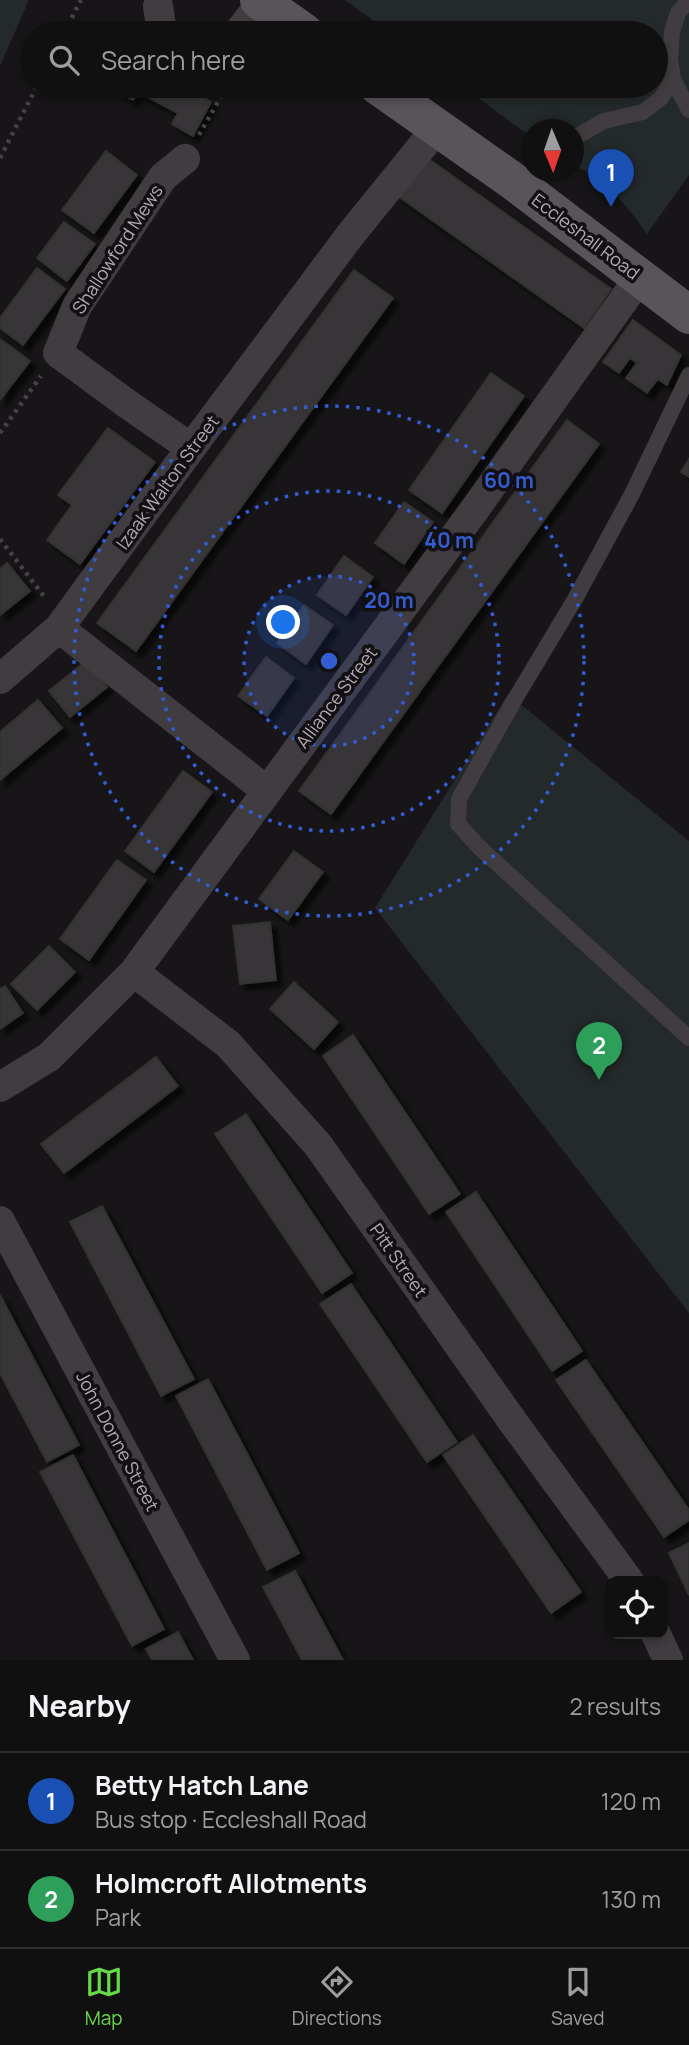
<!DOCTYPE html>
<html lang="en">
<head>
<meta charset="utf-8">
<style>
	body { margin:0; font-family:Manrope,sans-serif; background:#1e1e1f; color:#f1f3f6 }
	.controls { position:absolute; right:21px; bottom:21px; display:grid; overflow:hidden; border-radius:14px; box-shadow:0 4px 10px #0003 }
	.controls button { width:63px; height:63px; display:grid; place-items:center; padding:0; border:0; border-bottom:2px solid #303031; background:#111011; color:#f1f3f6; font:35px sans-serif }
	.compass { position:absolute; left:521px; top:119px; width:63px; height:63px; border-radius:50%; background:#111011; box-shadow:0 4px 10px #0003; rotate:178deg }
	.you { position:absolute; left:284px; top:623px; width:24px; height:24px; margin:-18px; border:5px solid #fff; border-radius:50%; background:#1a73e8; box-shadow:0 0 0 10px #1a73e833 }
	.badge { display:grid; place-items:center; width:46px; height:46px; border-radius:50%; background:#66da4a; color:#fff; font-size:23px; font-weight:700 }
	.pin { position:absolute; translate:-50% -58px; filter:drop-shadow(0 2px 4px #0008) }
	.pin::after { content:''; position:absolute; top:37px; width:24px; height:21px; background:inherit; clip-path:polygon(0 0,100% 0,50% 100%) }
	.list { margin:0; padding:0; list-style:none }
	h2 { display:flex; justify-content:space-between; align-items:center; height:91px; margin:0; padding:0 28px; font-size:30px }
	h2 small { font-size:23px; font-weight:400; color:#9c9d9f }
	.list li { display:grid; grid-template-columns:46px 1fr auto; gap:21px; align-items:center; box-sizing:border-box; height:98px; padding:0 28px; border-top:2px solid #303031 }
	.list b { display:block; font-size:26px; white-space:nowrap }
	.list p { margin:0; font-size:23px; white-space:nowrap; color:#9c9d9f }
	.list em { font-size:23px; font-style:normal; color:#9c9d9f }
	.icon { flex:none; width:38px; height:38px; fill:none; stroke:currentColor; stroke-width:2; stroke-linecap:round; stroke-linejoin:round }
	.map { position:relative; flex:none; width:689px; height:1660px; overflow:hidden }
	.search { position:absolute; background:#111011; box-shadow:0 4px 10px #0003; left:21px; right:21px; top:21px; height:77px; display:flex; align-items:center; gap:18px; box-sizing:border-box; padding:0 24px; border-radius:38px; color:#9c9d9f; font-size:26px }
	.sheet { height:287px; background:#111011 }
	nav { display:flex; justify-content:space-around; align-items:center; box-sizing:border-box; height:98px; border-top:2px solid #303031; background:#111011; font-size:19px; color:#9c9d9f }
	nav a { display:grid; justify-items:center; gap:4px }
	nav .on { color:#66da4a }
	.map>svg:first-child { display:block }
</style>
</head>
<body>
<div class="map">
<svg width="689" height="1660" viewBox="0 0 689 1660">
	<defs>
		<filter id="shadow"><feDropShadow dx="6" dy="6" stdDeviation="2" flood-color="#0009"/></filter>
	</defs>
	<rect width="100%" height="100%" fill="#171517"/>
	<path fill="#242a2b" d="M 0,0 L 29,0 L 0,66 Z
		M 345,0 L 689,0 L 689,175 L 647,234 C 624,201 609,184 574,165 L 574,130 L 532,130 L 531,137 L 462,86 L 656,86 L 656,33 L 390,33 Z
		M 508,694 L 689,841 L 689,1313 L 375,908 Z"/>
	<path fill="#393538" stroke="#333032" stroke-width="2" filter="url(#shadow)" d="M 106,86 L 189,86 L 187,89 L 211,102 L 193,136 L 172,124 L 178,113 L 138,92 L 133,100 Z
		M 106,151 L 137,175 L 94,233 L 62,210 Z
		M 426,157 L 611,289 L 584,328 L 398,196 Z
		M 64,222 L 95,244 L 67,281 L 37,258 Z
		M 37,268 L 65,289 L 23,345 L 0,328 L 0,318 Z
		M 354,270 L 393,298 L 136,651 L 97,623 Z
		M 633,320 L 681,355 L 667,385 L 658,379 L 647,393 L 626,378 L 637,363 L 630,358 L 619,373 L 603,362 Z
		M 0,339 L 30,361 L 0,400 Z
		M 491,373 L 524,396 L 442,513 L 409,490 Z
		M 567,420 L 599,444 L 331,814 L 299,791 Z
		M 108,428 L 155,462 L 80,564 L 47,540 L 72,505 L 58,495 Z
		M 689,459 L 689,477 L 681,472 Z
		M 404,502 L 433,522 L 404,564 L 375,543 Z
		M 344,556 L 373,577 L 346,615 L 317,595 Z
		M 7,563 L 30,591 L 0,615 L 0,569 Z
		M 304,605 L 333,625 L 306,664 L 277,643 Z
		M 266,657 L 294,678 L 267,716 L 238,696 Z
		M 86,661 L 107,687 L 70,717 L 49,691 Z
		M 38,700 L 62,728 L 0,780 L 0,732 Z
		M 183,771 L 212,792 L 154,872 L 125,851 Z
		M 294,851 L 323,872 L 288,920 L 259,899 Z
		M 117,860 L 146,880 L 89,960 L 60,939 Z
		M 270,922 L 276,980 L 240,984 L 233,926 Z
		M 49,946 L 75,972 L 37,1010 L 11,984 Z
		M 294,982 L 338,1022 L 314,1049 L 270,1009 Z
		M 5,986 L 23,1013 L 0,1029 L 0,989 Z
		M 353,1035 L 460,1194 L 429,1214 L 323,1056 Z
		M 156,1057 L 178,1086 L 64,1173 L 41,1144 Z
		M 246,1114 L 352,1273 L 322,1293 L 215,1134 Z
		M 476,1192 L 582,1351 L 552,1371 L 446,1212 Z
		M 102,1206 L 194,1379 L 161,1396 L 70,1222 Z
		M 351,1284 L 457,1442 L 427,1462 L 320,1304 Z
		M 0,1295 L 79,1445 L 47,1462 L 0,1373 Z
		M 586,1360 L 689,1510 L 689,1520 L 664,1537 L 556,1380 Z
		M 208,1379 L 299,1553 L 267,1570 L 176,1396 Z
		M 473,1435 L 581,1592 L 551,1613 L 443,1455 Z
		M 73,1455 L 164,1629 L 132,1646 L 40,1472 Z
		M 689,1543 L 689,1595 L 669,1553 Z
		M 295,1571 L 343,1660 L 302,1660 L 263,1587 Z
		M 178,1632 L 193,1660 L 152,1660 L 146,1649 Z"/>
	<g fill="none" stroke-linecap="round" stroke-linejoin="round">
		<path stroke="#464147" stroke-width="4.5" stroke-dasharray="3.5 5" stroke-linecap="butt" d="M 64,33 L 81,0
			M 199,135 L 223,93 L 223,86
			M 0,158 L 37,86
			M 0,433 L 41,376
			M 0,539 L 46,599"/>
		<path stroke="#403c40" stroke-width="16" d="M 673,79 L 689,110
			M 574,138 L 604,121 L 643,112 L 661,98 L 673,79 L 670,59 L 672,32 L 678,13 L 689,0
			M 689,375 L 632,494 L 575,599 L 515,699 L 459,799 L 458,824 L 480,848 L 689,1038"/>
		<path stroke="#403c40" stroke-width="30" d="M 158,6 L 162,33
			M 238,33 L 262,2
			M 185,159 L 163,177 L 77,306 L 58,353 L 126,403 L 191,448
			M 59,628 L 267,791
			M 0,679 L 59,628 L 191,448 L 351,234 L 437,128
			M 134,972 L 228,1044 L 318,1145 L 513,1422 L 629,1581
			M 0,1087 L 49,1057 L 134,972 L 475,509 L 640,277
			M 0,1221 L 235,1660
			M 656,1634 L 668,1660"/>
		<path stroke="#59535a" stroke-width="38" d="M 259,0 L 305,33
			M 378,86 L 513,181 L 689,315"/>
	</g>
	<circle cx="329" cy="661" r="85" fill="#345cd3" fill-opacity=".12"/>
	<g fill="none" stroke="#345cd3" stroke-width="3.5" stroke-dasharray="3.5 7">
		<circle cx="329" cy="661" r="85"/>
		<circle cx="329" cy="661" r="170"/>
		<circle cx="329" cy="661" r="255"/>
	</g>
	<g text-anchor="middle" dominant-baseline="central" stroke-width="7" stroke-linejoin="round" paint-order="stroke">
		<g font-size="18" fill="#b3a9b5" stroke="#121012">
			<text transform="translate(586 236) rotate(37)">Eccleshall Road</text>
			<text transform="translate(117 249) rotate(-57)">Shallowford Mews</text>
			<text transform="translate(167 482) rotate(-54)">Izaak Walton Street</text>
			<text transform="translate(336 697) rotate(-53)">Alliance Street</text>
			<text transform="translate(399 1260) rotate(55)">Pitt Street</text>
			<text transform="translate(118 1441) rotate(62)">John Donne Street</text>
		</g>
	</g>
	<circle cx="329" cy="661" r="10" fill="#345cd3" stroke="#121012" stroke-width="3.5"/>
	<g font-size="21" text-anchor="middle" font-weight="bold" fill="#345cd3" stroke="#121012" stroke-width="7" stroke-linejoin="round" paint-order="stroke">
		<text x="509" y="488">60 m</text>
		<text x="449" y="548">40 m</text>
		<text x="389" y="608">20 m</text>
	</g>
</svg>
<div class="controls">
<button><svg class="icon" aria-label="locate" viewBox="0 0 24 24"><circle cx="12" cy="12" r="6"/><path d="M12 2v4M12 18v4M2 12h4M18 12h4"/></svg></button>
</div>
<svg class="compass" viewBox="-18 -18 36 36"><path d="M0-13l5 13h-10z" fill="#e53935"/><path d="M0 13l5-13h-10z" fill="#9c9d9f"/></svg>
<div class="you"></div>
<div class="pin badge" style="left:611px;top:207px;background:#1a4fb4">1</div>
<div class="pin badge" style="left:599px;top:1080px;background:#2e9e5b">2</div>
<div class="search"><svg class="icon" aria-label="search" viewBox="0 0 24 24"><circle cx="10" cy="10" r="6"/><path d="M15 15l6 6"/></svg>Search here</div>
</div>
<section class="sheet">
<h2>Nearby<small>2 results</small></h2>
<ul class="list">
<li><span class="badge" style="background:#1a4fb4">1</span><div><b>Betty Hatch Lane</b><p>Bus stop · Eccleshall Road</p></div><em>120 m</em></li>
<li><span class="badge" style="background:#2e9e5b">2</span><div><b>Holmcroft Allotments</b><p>Park</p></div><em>130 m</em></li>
</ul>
</section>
<nav>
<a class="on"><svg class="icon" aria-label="map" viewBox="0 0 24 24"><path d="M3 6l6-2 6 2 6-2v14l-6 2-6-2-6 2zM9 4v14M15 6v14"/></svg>Map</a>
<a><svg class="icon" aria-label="directions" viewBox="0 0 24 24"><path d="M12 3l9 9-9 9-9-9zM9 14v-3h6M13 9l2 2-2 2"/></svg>Directions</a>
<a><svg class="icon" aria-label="saved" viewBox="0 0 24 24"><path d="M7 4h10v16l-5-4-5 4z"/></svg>Saved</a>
</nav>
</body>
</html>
